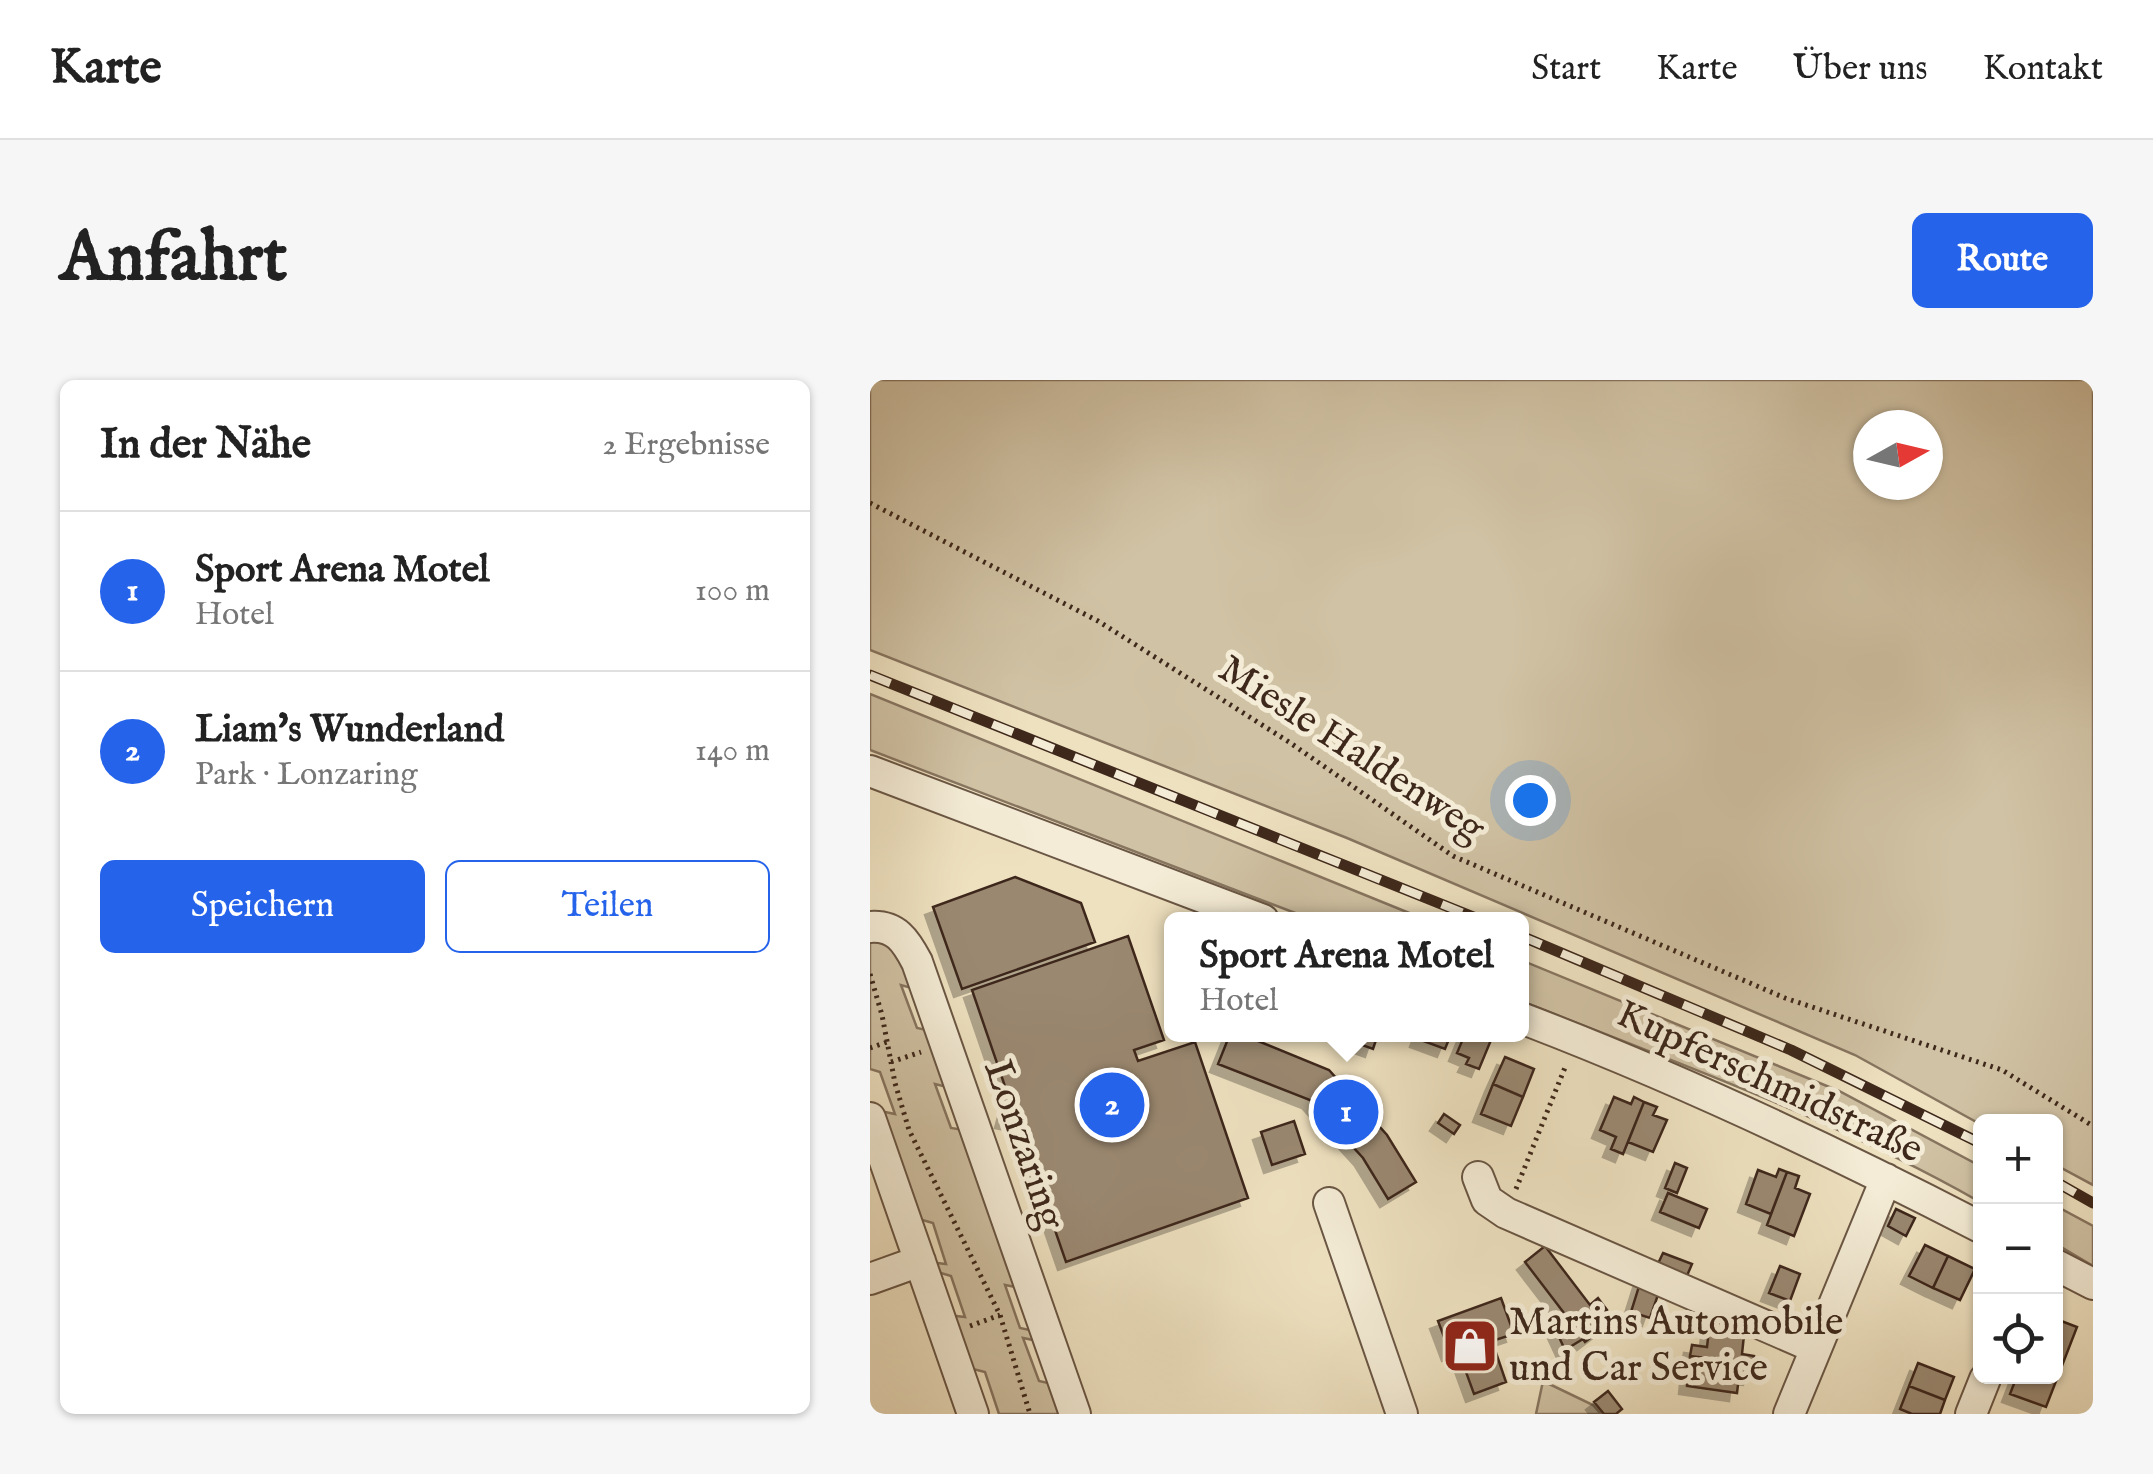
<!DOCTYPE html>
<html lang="de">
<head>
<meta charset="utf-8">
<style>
	body { margin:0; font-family:"IM FELL English",serif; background:#f6f6f6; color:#222 }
	.controls { position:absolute; right:30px; bottom:30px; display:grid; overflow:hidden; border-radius:15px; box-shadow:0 2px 8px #0004 }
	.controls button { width:90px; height:90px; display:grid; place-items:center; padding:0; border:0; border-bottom:2px solid #e0e0e0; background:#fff; color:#222; font:50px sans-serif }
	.compass { position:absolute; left:983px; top:30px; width:90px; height:90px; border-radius:50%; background:#fff; box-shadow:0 2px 8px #0004; rotate:82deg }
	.you { position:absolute; left:660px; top:420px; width:35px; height:35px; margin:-25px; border:8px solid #fff; border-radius:50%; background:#1a73e8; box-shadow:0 0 0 15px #1a73e833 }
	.badge { display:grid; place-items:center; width:65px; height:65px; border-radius:50%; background:#2563eb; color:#fff; font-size:32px; font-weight:700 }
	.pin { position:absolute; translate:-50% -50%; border:5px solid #fff; box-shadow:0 2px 10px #0006 }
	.popup { position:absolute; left:294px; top:532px; width:365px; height:130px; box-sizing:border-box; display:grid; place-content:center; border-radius:15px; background:#fff; filter:drop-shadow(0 2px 8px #0005); font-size:32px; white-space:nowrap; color:#767676 }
	.popup b { font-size:38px; color:#222 }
	.popup::after { content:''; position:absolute; left:50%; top:100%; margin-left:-20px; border:20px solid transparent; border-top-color:#fff }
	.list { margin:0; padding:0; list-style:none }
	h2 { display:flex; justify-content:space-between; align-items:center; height:130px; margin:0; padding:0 40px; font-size:42px }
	h2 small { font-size:32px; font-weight:400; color:#767676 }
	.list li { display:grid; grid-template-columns:65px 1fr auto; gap:30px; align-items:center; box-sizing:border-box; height:160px; padding:0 40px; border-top:2px solid #e0e0e0 }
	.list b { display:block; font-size:38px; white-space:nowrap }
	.list p { margin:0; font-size:32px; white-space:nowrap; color:#767676 }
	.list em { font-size:32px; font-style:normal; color:#767676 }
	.actions { display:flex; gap:20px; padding:30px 40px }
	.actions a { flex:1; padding:22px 0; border:2px solid #2563eb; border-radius:15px; text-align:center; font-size:35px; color:#2563eb }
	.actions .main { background:#2563eb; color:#fff }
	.icon { flex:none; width:55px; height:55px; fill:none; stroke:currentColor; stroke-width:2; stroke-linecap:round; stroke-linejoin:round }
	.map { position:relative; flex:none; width:1223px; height:1034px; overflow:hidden; border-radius:15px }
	header { display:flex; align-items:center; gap:60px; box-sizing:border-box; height:140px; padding:0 50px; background:#fff; border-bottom:2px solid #e0e0e0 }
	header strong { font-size:48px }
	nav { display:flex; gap:55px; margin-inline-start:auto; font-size:35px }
	.intro { display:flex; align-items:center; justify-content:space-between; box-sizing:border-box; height:240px; padding:0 60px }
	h1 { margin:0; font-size:70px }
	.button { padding:25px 45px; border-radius:15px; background:#2563eb; color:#fff; font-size:35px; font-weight:700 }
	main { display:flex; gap:60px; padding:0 60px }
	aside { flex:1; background:#fff; border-radius:15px; box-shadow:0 2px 8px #0004 }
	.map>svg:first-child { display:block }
</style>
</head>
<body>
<header>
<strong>Karte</strong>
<nav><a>Start</a><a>Karte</a><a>Über uns</a><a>Kontakt</a></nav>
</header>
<div class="intro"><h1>Anfahrt</h1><a class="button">Route</a></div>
<main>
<aside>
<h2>In der Nähe<small>2 Ergebnisse</small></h2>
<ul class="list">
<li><span class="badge">1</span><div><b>Sport Arena Motel</b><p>Hotel</p></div><em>100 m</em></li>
<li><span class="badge">2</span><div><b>Liam's Wunderland</b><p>Park · Lonzaring</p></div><em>140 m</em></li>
</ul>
<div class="actions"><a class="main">Speichern</a><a>Teilen</a></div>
</aside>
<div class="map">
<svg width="1223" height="1034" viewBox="0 0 1223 1034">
	<defs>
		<filter id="shadow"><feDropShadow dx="-8" dy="8" stdDeviation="0" flood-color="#0004"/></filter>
	</defs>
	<rect width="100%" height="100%" fill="#eee1c0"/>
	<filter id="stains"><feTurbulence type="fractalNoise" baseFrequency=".002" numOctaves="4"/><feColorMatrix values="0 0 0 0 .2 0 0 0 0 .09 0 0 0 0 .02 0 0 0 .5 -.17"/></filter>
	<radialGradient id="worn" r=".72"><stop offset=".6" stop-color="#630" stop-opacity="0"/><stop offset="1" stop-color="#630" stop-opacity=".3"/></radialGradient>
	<path fill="#d0c2a4" stroke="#877560" stroke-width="2.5" fill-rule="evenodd" d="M 0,0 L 1223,0 L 1223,805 L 1186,785 L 1186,742 L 1110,744 L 985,675 L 477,458 L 0,270 ZM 998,45 L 1058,45 L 1058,105 L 998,105 Z
		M 0,314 L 554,539 L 441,539 L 0,370 Z
		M 0,558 L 32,570 L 49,610 L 31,605 L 47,648 L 66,652 L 85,709 L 65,704 L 81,748 L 100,751 L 155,909 L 135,905 L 150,948 L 169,952 L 173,962 L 153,958 L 169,1001 L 187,1005 L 198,1034 L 129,1034 L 115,992 L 95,987 L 77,935 L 95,937 L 81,896 L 61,890 L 58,882 L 76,884 L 63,843 L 42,837 L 5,730 L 25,734 L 10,692 L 0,689 Z
		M 651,580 L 969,711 L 1110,786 L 1110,822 C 964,739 807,683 651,621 Z
		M 1186,826 L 1223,846 L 1223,886 L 1186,864 Z
		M 673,1001 L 723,1025 L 731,1034 L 666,1034 Z"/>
	<path fill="#9a8871" stroke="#3e281b" stroke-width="2.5" filter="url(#shadow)" d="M 145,497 L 211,523 L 225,562 L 92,609 L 63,527 Z
		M 258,556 L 294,660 L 264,670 L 268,681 L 325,662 L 378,818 L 196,882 L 148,743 L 133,740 L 139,718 L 102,610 Z
		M 360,654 L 371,654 L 459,690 L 517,755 L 546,802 L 518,819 L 493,778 L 440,720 L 348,684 Z
		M 484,654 L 508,654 L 503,669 L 481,661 Z
		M 550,654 L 581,654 L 575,669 L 548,659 Z
		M 595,654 L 606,654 L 621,660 L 609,689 L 596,684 L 599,678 L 587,673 Z
		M 635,677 L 664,689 L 653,717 L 623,704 Z
		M 623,704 L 653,717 L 641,746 L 611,734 Z
		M 744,717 L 761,724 L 764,717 L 774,722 L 753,774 L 741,769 L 746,757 L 730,750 Z
		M 774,722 L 787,727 L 783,735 L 797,740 L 783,772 L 758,762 Z
		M 574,734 L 590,745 L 584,754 L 568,743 Z
		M 424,741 L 435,774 L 402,785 L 391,752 Z
		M 805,783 L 817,788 L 807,813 L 795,808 Z
		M 909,789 L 917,792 L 901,834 L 876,824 L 888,790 L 906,797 Z
		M 917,792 L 929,796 L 925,808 L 940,814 L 924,856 L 897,845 Z
		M 798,813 L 837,829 L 829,848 L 790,832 Z
		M 1026,829 L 1045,838 L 1036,856 L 1018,846 Z
		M 1055,865 L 1078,876 L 1063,908 L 1039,896 Z
		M 675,866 L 720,925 L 728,918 L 737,930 L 729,936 L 736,946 L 715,962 L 713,959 L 695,970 L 682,942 L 694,933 L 655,882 Z
		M 793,873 L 822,884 L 816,898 L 786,888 Z
		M 1078,876 L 1105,889 L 1090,920 L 1063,908 Z
		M 910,886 L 930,894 L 920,921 L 899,913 Z
		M 771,900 L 791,906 L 780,938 L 761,932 Z
		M 631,918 L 644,954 L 622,961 L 636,1002 L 604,1014 L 588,970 L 580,973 L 568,941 Z
		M 1186,939 L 1207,947 L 1176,1027 L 1140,1014 L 1147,996 L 1186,996 Z
		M 839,950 L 874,955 L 872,974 L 884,976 L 883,984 L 820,976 L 822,965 L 837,967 Z
		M 820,976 L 883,984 L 881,997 L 869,996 L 867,1013 L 817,1006 Z
		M 1048,983 L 1084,997 L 1075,1020 L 1039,1006 Z
		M 1039,1006 L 1075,1020 L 1070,1034 L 1042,1034 L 1030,1029 Z
		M 738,1011 L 752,1029 L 746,1034 L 734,1034 L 724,1022 Z"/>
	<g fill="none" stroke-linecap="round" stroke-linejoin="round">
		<g stroke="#6a5644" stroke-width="34">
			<path id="minor" d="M 0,391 L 393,540
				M 0,547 C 26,545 36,561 47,582 L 205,1034
				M 651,638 C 806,697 963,771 1110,847
				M 0,738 L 103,1034
				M 608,797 L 617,820 L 636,833 L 946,968
				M 459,823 L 532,1034
				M 1186,885 L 1223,904
				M 0,899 L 50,881
				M 919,1034 L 1016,799
				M 1101,1034 L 1115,999"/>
		</g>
		<path stroke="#3e281b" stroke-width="5" stroke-dasharray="2.5 5" stroke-linecap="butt" d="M 0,123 L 228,241 L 419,362 L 583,476 L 915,618 L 1132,690 L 1223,746
			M 0,594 L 12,635 L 25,703 L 39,750 L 130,935 L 160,1034
			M 0,668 L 17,662
			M 21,682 L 51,672
			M 646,809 L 696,685
			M 100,946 L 130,935"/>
		<use href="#minor" stroke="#f4ecd6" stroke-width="30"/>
		<g stroke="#3e281b" stroke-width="11">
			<path id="rail" d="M 0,295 L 611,540
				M 651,556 L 921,670 L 1110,763
				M 1186,802 L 1223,823"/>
		</g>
		<use href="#rail" stroke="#f4ecd6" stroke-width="8" stroke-dasharray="22" stroke-linecap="butt"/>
	</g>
	<defs>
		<g id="shop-square" transform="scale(2.875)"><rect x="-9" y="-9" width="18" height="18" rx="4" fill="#8f2418" stroke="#f4ecd6"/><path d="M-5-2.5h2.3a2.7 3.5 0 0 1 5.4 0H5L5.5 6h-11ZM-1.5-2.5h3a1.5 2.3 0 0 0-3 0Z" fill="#fff"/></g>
	</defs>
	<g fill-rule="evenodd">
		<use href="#shop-square" x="600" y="966"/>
	</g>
	<g text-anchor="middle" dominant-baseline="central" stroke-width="10" stroke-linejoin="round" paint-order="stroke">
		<g font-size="40" fill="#3e281b" stroke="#f4ecd6">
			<text transform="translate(481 370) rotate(33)">Miesle Haldenweg</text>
			<text transform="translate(899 703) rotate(25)">Kupferschmidstraße</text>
			<text transform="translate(153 765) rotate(71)">Lonzaring</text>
		</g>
		<g font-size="40" fill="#3e281b" stroke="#f4ecd6" text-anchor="start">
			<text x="639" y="943">Martins Automobile<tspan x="639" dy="46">und Car Service</tspan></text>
		</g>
	</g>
	<rect width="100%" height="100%" filter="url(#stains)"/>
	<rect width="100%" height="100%" fill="url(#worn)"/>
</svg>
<div class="controls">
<button>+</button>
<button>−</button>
<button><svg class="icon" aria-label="locate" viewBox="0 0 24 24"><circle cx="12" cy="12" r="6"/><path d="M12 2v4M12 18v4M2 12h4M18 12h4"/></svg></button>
</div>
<svg class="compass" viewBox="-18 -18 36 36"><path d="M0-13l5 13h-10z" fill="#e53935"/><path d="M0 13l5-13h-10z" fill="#767676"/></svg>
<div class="you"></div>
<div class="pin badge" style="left:476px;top:732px">1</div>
<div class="popup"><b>Sport Arena Motel</b>Hotel</div>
<div class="pin badge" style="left:242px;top:725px">2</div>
</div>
</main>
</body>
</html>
